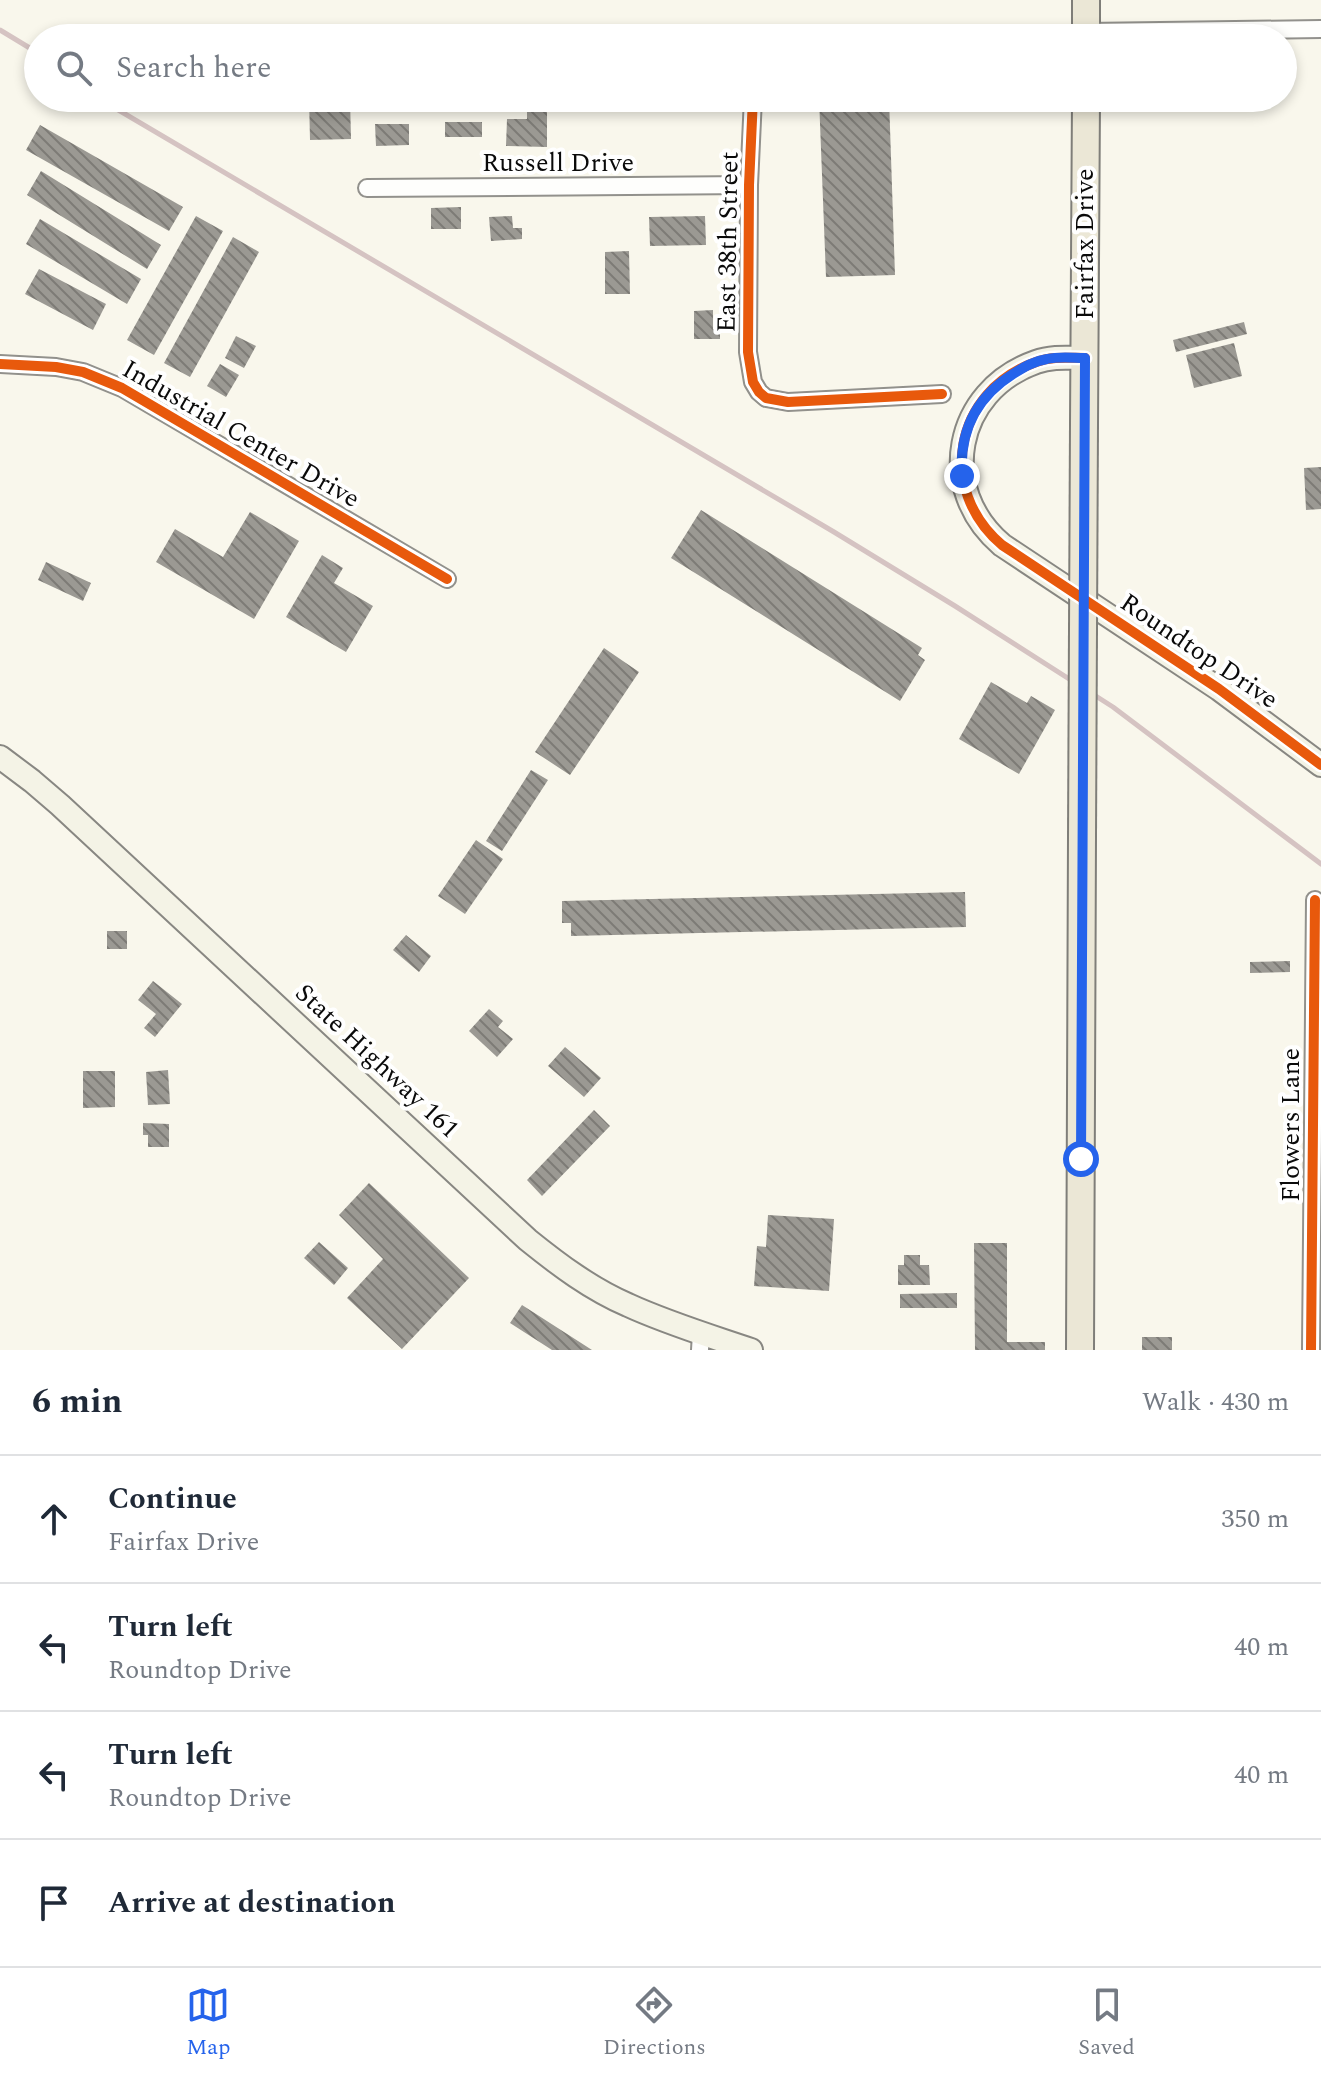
<!DOCTYPE html>
<html lang="en">
<head>
<meta charset="utf-8">
<style>
	body { margin:0; font-family:Spectral,serif; background:#f2f2f3; color:#1f2937 }
	.stop { position:absolute; width:24px; height:24px; margin:-18px; border:6px solid #2563eb; border-radius:50%; background:#fff }
	.stop.end { background:#2563eb; border-color:#fff; box-shadow:0 2px 8px #0008 }
	.list { margin:0; padding:0; list-style:none }
	h2 { display:flex; justify-content:space-between; align-items:center; height:104px; margin:0; padding:0 32px; font-size:34px }
	h2 small { font-size:26px; font-weight:400; color:#747a83 }
	.list li { display:grid; grid-template-columns:52px 1fr auto; gap:24px; align-items:center; box-sizing:border-box; height:128px; padding:0 32px; border-top:2px solid #e0e1e3 }
	.list b { display:block; font-size:30px; white-space:nowrap }
	.list p { margin:0; font-size:26px; white-space:nowrap; color:#747a83 }
	.list em { font-size:26px; font-style:normal; color:#747a83 }
	.icon { flex:none; width:44px; height:44px; fill:none; stroke:currentColor; stroke-width:2; stroke-linecap:round; stroke-linejoin:round }
	.map { position:relative; flex:none; width:1321px; height:1350px; overflow:hidden }
	.search { position:absolute; background:#fff; box-shadow:0 4px 12px #0003; left:24px; right:24px; top:24px; height:88px; display:flex; align-items:center; gap:20px; box-sizing:border-box; padding:0 28px; border-radius:44px; color:#747a83; font-size:30px }
	.sheet { height:616px; background:#fff }
	nav { display:flex; justify-content:space-around; align-items:center; box-sizing:border-box; height:112px; border-top:2px solid #e0e1e3; background:#fff; font-size:22px; color:#747a83 }
	nav a { display:grid; justify-items:center; gap:4px }
	nav .on { color:#2563eb }
	.map>svg:first-child { display:block }
</style>
</head>
<body>
<div class="map">
<svg width="1321" height="1350" viewBox="0 0 1321 1350">
	<defs>
		<pattern id="building-back-hatch" width="6" height="6" patternUnits="userSpaceOnUse" patternTransform="scale(2)"><rect width="6" height="6" fill="#9b9993"/><path d="M-1 5l2 2M0 0l6 6M5-1l2 2" fill="none" stroke="#7d7b76"/></pattern>
	</defs>
	<rect width="100%" height="100%" fill="#f9f7ec"/>
	<path fill="url(#building-back-hatch)" d="M 309,98 L 350,98 L 351,139 L 310,140 Z
		M 819,98 L 889,98 L 895,275 L 826,277 Z
		M 527,110 L 547,110 L 547,147 L 506,146 L 507,119 L 527,119 Z
		M 445,122 L 482,122 L 482,137 L 445,137 Z
		M 375,124 L 409,124 L 409,145 L 376,146 Z
		M 40,125 L 183,207 L 169,231 L 26,150 Z
		M 41,171 L 161,245 L 147,269 L 27,195 Z
		M 461,207 L 461,229 L 431,229 L 431,208 Z
		M 196,216 L 223,231 L 154,355 L 127,340 Z
		M 512,216 L 513,228 L 522,228 L 522,239 L 491,241 L 489,217 Z
		M 705,216 L 706,245 L 650,246 L 649,217 Z
		M 40,219 L 141,279 L 127,304 L 26,244 Z
		M 233,237 L 259,252 L 190,377 L 164,363 Z
		M 629,251 L 630,294 L 605,294 L 605,252 Z
		M 39,269 L 106,304 L 93,330 L 25,294 Z
		M 713,310 L 713,329 L 720,329 L 720,339 L 694,339 L 694,311 Z
		M 1244,322 L 1247,334 L 1176,352 L 1173,340 Z
		M 236,336 L 256,346 L 244,368 L 225,358 Z
		M 1234,343 L 1242,376 L 1194,388 L 1186,355 Z
		M 220,364 L 239,375 L 226,397 L 207,386 Z
		M 1321,467 L 1321,509 L 1306,510 L 1304,468 Z
		M 701,510 L 922,648 L 918,655 L 925,660 L 900,701 L 671,558 Z
		M 250,512 L 299,541 L 254,619 L 156,562 L 175,529 L 223,557 Z
		M 322,555 L 343,568 L 334,583 L 373,606 L 346,652 L 286,617 Z
		M 46,562 L 91,583 L 83,601 L 38,580 Z
		M 604,648 L 639,672 L 570,775 L 535,752 Z
		M 991,682 L 1027,703 L 1031,696 L 1055,710 L 1019,774 L 959,739 Z
		M 531,770 L 548,780 L 502,851 L 486,841 Z
		M 476,840 L 503,859 L 465,914 L 438,896 Z
		M 965,892 L 966,927 L 571,936 L 571,923 L 562,923 L 562,901 Z
		M 107,931 L 127,931 L 127,949 L 107,949 Z
		M 406,935 L 431,956 L 419,972 L 393,950 Z
		M 1290,961 L 1290,972 L 1250,973 L 1250,962 Z
		M 153,981 L 182,1004 L 155,1037 L 144,1028 L 156,1014 L 138,1000 Z
		M 489,1009 L 503,1021 L 498,1027 L 513,1039 L 497,1057 L 469,1031 Z
		M 565,1047 L 601,1078 L 584,1097 L 548,1066 Z
		M 168,1070 L 170,1104 L 148,1105 L 146,1072 Z
		M 83,1071 L 115,1071 L 115,1107 L 83,1108 Z
		M 594,1110 L 610,1126 L 542,1196 L 527,1180 Z
		M 143,1123 L 169,1124 L 169,1147 L 148,1147 L 148,1135 L 143,1135 Z
		M 369,1183 L 469,1278 L 402,1349 L 347,1298 L 383,1259 L 339,1215 Z
		M 768,1215 L 834,1219 L 829,1291 L 754,1286 L 757,1246 L 766,1247 Z
		M 319,1242 L 348,1268 L 334,1285 L 304,1258 Z
		M 974,1243 L 1007,1243 L 1007,1342 L 1045,1342 L 1045,1350 L 975,1350 Z
		M 904,1255 L 920,1255 L 920,1265 L 929,1265 L 930,1285 L 898,1285 L 898,1265 L 904,1265 Z
		M 957,1293 L 957,1308 L 900,1308 L 900,1294 Z
		M 522,1305 L 592,1350 L 552,1350 L 510,1323 Z
		M 1142,1337 L 1172,1337 L 1172,1350 L 1142,1350 Z"/>
	<g fill="none" stroke-linecap="round" stroke-linejoin="round">
		<g stroke="#92918c" stroke-width="20">
			<path id="street" d="M 1086,32 L 1321,29
				M 753,98 L 749,185 L 748,352 L 753,382 L 759,392 L 766,398 L 788,402 L 942,394
				M 367,188 L 749,185
				M 0,364 L 56,367 L 83,372 L 122,388 L 447,579
				M 700,1350 L 701,1333
				M 1311,1350 L 1315,900"/>
		</g>
		<g stroke="#888782" stroke-width="26">
			<path id="secondary" d="M 1085,358 C 1069,358 1052,356 1036,362 C 954,391 936,489 1002,545 L 1219,689 L 1321,765
				M 0,757 L 32,781 L 60,805 L 528,1240 C 559,1265 591,1289 628,1305 C 667,1323 710,1336 751,1350"/>
		</g>
		<g stroke="#7f7e79" stroke-width="30">
			<path id="primary" d="M 1086,38 L 1086,0
				M 1084,424 L 1086,98
				M 1080,1350 L 1082,837"/>
		</g>
		<use href="#street" stroke="#fefefc" stroke-width="16"/>
		<use href="#secondary" stroke="#f4f3e6" stroke-width="22"/>
		<use href="#primary" stroke="#ebe7d6" stroke-width="26"/>
		<path stroke="#d5c3c2" stroke-width="5" d="M 0,30 L 38,53
			M 98,98 L 834,532 L 955,606 L 1113,707 L 1321,864"/>
		<g stroke="#7f7e79" stroke-width="30" stroke-linecap="butt">
			<path id="primary-bridge" d="M 1082,837 L 1084,424"/>
		</g>
		<use href="#primary-bridge" stroke="#ebe7d6" stroke-width="26"/>
		<g stroke="#fff" stroke-width="15">
			<path id="cycleway" d="M 753,98 L 749,185 L 748,352 L 753,382 L 759,392 L 766,398 L 788,402 L 942,394
				M 1085,358 C 1069,358 1052,356 1036,362 C 954,391 936,489 1002,545 L 1219,689 L 1321,765
				M 0,364 L 56,367 L 83,372 L 122,388 L 447,579
				M 1311,1350 L 1315,900"/>
		</g>
		<use href="#cycleway" stroke="#e8590c" stroke-width="10"/>
	</g>
	<g fill="none" stroke-linecap="round" stroke-linejoin="round">
		<path stroke="#2563eb" stroke-width="10" d="M 962,476 C 959,432 975,398 1013,374 C 1024,367 1034,361 1047,359 C 1060,356 1073,358 1085,358 L 1081,1159"/>
	</g>
	<g text-anchor="middle" dominant-baseline="central" stroke-width="8" stroke-linejoin="round" paint-order="stroke">
		<g font-size="26" fill="#0a0a0a" stroke="#fff">
			<text x="558" y="163">Russell Drive</text>
			<text transform="translate(728 242) rotate(-89)">East 38th Street</text>
			<text transform="translate(1085 244) rotate(-90)">Fairfax Drive</text>
			<text transform="translate(241 434) rotate(30)">Industrial Center Drive</text>
			<text transform="translate(1199 651) rotate(34)">Roundtop Drive</text>
			<text transform="translate(377 1061) rotate(43)">State Highway 161</text>
			<text transform="translate(1291 1125) rotate(-90)">Flowers Lane</text>
		</g>
	</g>
</svg>
<div class="stop" style="left:1081px;top:1159px"></div>
<div class="stop end" style="left:962px;top:476px"></div>
<div class="search"><svg class="icon" aria-label="search" viewBox="0 0 24 24"><circle cx="10" cy="10" r="6"/><path d="M15 15l6 6"/></svg>Search here</div>
</div>
<section class="sheet">
<h2>6 min<small>Walk · 430 m</small></h2>
<ul class="list">
<li><svg class="icon" aria-label="ahead" viewBox="0 0 24 24"><path d="M12 20V5M6 11l6-6 6 6"/></svg><div><b>Continue</b><p>Fairfax Drive</p></div><em>350 m</em></li>
<li><svg class="icon" aria-label="left" viewBox="0 0 24 24"><path d="M17 20v-9H6M10 6l-5 5 5 5"/></svg><div><b>Turn left</b><p>Roundtop Drive</p></div><em>40 m</em></li>
<li><svg class="icon" aria-label="left" viewBox="0 0 24 24"><path d="M17 20v-9H6M10 6l-5 5 5 5"/></svg><div><b>Turn left</b><p>Roundtop Drive</p></div><em>40 m</em></li>
<li><svg class="icon" aria-label="arrive" viewBox="0 0 24 24"><path d="M6 21V4h12l-3 4 3 4H6"/></svg><div><b>Arrive at destination</b></div></li>
</ul>
</section>
<nav>
<a class="on"><svg class="icon" aria-label="map" viewBox="0 0 24 24"><path d="M3 6l6-2 6 2 6-2v14l-6 2-6-2-6 2zM9 4v14M15 6v14"/></svg>Map</a>
<a><svg class="icon" aria-label="directions" viewBox="0 0 24 24"><path d="M12 3l9 9-9 9-9-9zM9 14v-3h6M13 9l2 2-2 2"/></svg>Directions</a>
<a><svg class="icon" aria-label="saved" viewBox="0 0 24 24"><path d="M7 4h10v16l-5-4-5 4z"/></svg>Saved</a>
</nav>
</body>
</html>
